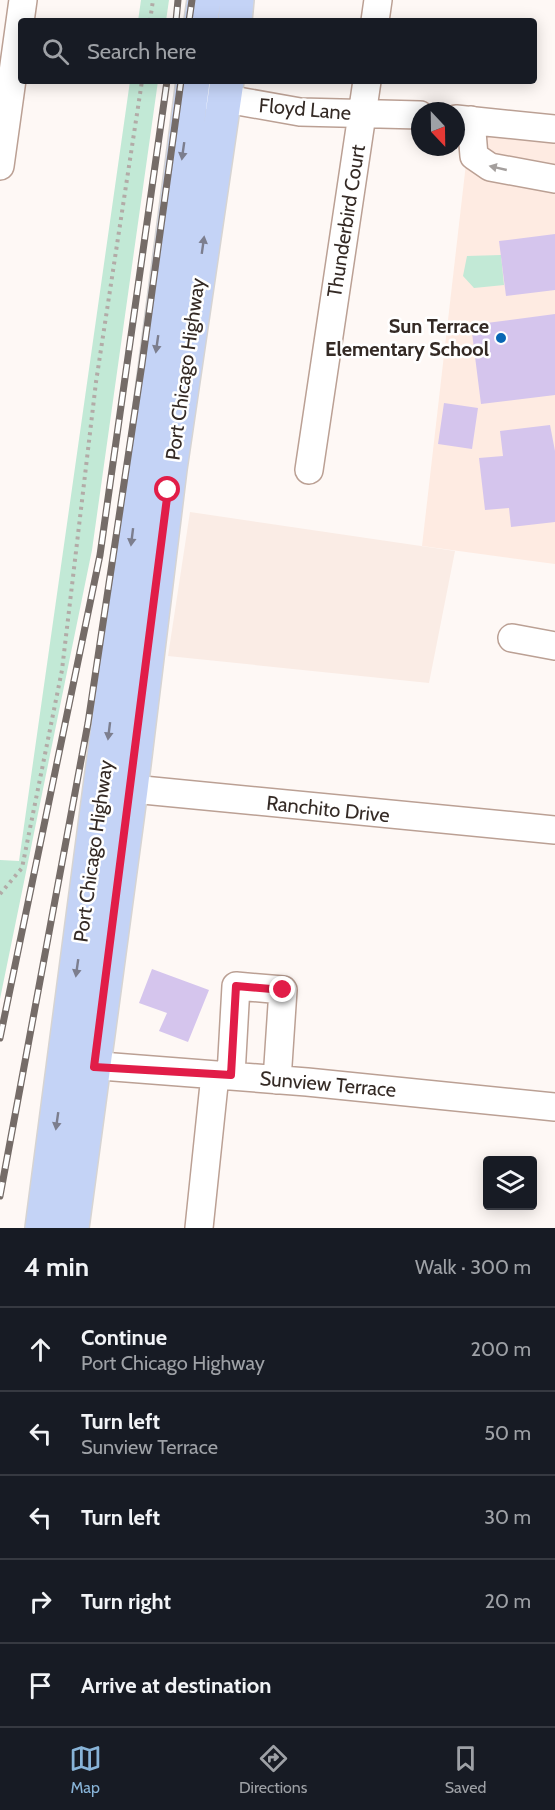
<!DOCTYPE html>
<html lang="en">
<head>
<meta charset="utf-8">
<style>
	body { margin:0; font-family:Cabin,sans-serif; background:#242831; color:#f1f3f6 }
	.controls { position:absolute; right:18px; bottom:18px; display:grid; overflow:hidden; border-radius:6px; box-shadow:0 3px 15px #0003 }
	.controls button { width:54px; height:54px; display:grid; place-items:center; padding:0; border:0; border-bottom:2px solid #363941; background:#171b24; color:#f1f3f6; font:30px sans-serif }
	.compass { position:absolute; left:411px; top:102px; width:54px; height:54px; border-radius:50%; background:#171b24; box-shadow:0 3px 15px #0003; rotate:158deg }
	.stop { position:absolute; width:18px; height:18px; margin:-14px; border:4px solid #e11d48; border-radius:50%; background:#fff }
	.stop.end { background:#e11d48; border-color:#fff; box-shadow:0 2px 6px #0008 }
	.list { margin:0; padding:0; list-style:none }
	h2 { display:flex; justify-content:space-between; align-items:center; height:78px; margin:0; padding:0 24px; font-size:26px }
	h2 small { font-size:20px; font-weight:400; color:#9ea1a6 }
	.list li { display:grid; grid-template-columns:39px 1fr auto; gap:18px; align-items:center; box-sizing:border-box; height:84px; padding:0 24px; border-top:2px solid #363941 }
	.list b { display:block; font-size:22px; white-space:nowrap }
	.list p { margin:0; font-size:20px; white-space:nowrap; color:#9ea1a6 }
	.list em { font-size:20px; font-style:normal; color:#9ea1a6 }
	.icon { flex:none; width:33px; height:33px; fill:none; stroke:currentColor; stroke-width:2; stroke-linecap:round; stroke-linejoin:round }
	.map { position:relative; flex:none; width:555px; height:1228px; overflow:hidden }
	.search { position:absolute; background:#171b24; box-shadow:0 3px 15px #0003; left:18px; right:18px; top:18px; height:66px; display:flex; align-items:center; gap:15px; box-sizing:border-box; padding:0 21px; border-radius:6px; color:#9ea1a6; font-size:22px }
	.sheet { height:498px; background:#171b24 }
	nav { display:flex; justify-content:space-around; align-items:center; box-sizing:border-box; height:84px; border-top:2px solid #363941; background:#171b24; font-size:16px; color:#9ea1a6 }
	nav a { display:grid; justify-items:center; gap:3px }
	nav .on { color:#88b4d8 }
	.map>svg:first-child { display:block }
</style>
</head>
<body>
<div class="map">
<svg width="555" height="1228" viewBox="0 0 555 1228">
	<rect width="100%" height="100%" fill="#fef8f5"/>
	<path fill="#faece5" d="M 190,512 L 455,551 L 429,683 L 168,656 Z"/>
	<path fill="#feebe2" d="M 471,120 L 555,129 L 555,564 L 422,546 Z"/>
	<path fill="#c2e9d6" d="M 141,0 L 169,0 L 166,21 L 138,21 Z
		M 130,81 L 158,81 L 92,550 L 0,999 L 0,860 L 19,861 Z
		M 501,255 L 504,285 L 474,288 L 463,276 L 467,256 Z"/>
	<path fill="#d5c5ed" d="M 555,234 L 555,290 L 506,296 L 499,241 Z
		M 555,314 L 555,395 L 481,404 L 471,325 Z
		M 444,403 L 478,408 L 472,449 L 438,444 Z
		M 550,425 L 555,451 L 555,522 L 511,527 L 509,508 L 485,510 L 479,458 L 503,456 L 500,431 Z
		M 152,969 L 209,990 L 188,1042 L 159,1031 L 167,1013 L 139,1003 Z"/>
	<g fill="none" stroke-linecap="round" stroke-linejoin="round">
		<g stroke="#bba094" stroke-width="30">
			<path id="minor" d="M 375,21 L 378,0
				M 204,95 L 300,112 L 420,115
				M 456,119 L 555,129
				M 471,120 L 474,156 L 490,167 L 555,179
				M 0,166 L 23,0
				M 309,470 L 367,81
				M 512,638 L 555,646
				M 112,787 L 555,830
				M 75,1064 L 307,1082 L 555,1107
				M 231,1075 L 236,986 L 283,990 L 277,1080
				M 199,1228 L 215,1075"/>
		</g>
		<g stroke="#d6d4d3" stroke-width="36">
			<path id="major" d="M 201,21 L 204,0
				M 235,21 L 237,0
				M 42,1228 L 193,81
				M 72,1228 L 131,789 L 170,469 L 227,81"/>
		</g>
		<path stroke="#b2aba7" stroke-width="4" stroke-dasharray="3 4.5" stroke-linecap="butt" d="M 150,21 L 153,0
			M 0,894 L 22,868 L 62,670 L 96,382 L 142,81"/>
		<use href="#minor" stroke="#fff" stroke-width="27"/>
		<use href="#major" stroke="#c4d3f6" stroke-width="33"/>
		<g stroke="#756c68" stroke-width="7">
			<path id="rail" d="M 176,21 L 178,0
				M 189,21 L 192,0
				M 0,1038 L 100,555 L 167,81
				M 0,1196 L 88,723 L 142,364 L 181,81"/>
		</g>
		<use href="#rail" stroke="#fff" stroke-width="4.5" stroke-dasharray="14" stroke-linecap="butt"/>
	</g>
	<defs><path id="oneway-solid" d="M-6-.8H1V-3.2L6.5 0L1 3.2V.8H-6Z" transform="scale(1.5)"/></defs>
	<g fill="#7c7e8e">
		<use href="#oneway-solid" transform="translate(183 151) rotate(98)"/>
		<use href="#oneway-solid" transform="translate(203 245) rotate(-82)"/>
		<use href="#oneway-solid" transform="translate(157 344) rotate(98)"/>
		<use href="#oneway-solid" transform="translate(132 537) rotate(97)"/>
		<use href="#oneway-solid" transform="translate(109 731) rotate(97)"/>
		<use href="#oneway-solid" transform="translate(77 968) rotate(98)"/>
		<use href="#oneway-solid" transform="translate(57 1121) rotate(98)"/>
	</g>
	<use fill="#a49f9d" href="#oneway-solid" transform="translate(498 168) rotate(-167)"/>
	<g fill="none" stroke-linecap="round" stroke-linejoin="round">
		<path stroke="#e11d48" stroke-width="8" d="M 168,490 L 94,1067 L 231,1075 L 236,986 L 283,990"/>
	</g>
	<circle fill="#0867b4" stroke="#fff" stroke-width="2" cx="501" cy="338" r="6"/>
	<g text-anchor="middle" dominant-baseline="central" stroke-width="5" stroke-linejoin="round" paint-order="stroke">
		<g font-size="20" fill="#342a25" stroke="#fff">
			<text transform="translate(305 109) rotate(5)">Floyd Lane</text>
			<text transform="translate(346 221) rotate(-81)">Thunderbird Court</text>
			<text transform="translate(185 369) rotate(-82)">Port Chicago Highway</text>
			<text transform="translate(328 809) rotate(6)">Ranchito Drive</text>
			<text transform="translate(93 851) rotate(-82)">Port Chicago Highway</text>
			<text transform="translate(328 1084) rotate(5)">Sunview Terrace</text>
		</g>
		<g font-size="20" font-weight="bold" fill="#342a25" stroke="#fff" text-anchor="end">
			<text x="489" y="326">Sun Terrace<tspan x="489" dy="23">Elementary School</tspan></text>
		</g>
	</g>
</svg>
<div class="controls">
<button><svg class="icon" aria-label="layers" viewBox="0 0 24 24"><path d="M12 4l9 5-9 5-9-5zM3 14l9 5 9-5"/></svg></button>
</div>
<svg class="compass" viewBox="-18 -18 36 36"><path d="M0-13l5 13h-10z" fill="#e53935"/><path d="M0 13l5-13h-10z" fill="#9ea1a6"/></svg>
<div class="stop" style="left:168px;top:490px"></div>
<div class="stop end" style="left:283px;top:990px"></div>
<div class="search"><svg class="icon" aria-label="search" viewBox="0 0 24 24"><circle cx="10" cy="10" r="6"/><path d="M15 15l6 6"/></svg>Search here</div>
</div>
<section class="sheet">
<h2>4 min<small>Walk · 300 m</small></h2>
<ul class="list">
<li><svg class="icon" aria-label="ahead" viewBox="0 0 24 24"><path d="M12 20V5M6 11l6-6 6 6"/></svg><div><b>Continue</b><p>Port Chicago Highway</p></div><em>200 m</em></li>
<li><svg class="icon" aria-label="left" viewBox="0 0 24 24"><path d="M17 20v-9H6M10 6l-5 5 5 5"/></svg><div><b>Turn left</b><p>Sunview Terrace</p></div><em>50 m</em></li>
<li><svg class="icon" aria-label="left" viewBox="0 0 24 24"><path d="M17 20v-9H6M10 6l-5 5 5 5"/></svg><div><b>Turn left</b></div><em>30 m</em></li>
<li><svg class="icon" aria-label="right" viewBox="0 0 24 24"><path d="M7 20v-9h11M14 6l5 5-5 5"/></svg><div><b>Turn right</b></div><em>20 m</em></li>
<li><svg class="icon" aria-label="arrive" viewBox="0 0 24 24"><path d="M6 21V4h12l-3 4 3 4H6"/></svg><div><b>Arrive at destination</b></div></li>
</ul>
</section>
<nav>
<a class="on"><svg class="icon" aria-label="map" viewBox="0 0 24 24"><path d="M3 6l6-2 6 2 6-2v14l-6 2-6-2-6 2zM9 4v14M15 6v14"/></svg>Map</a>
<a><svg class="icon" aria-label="directions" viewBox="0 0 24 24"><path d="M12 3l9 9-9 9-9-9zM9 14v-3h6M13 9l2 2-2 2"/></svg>Directions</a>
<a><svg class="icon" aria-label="saved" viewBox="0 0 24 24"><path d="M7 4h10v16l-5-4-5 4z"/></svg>Saved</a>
</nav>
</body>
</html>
